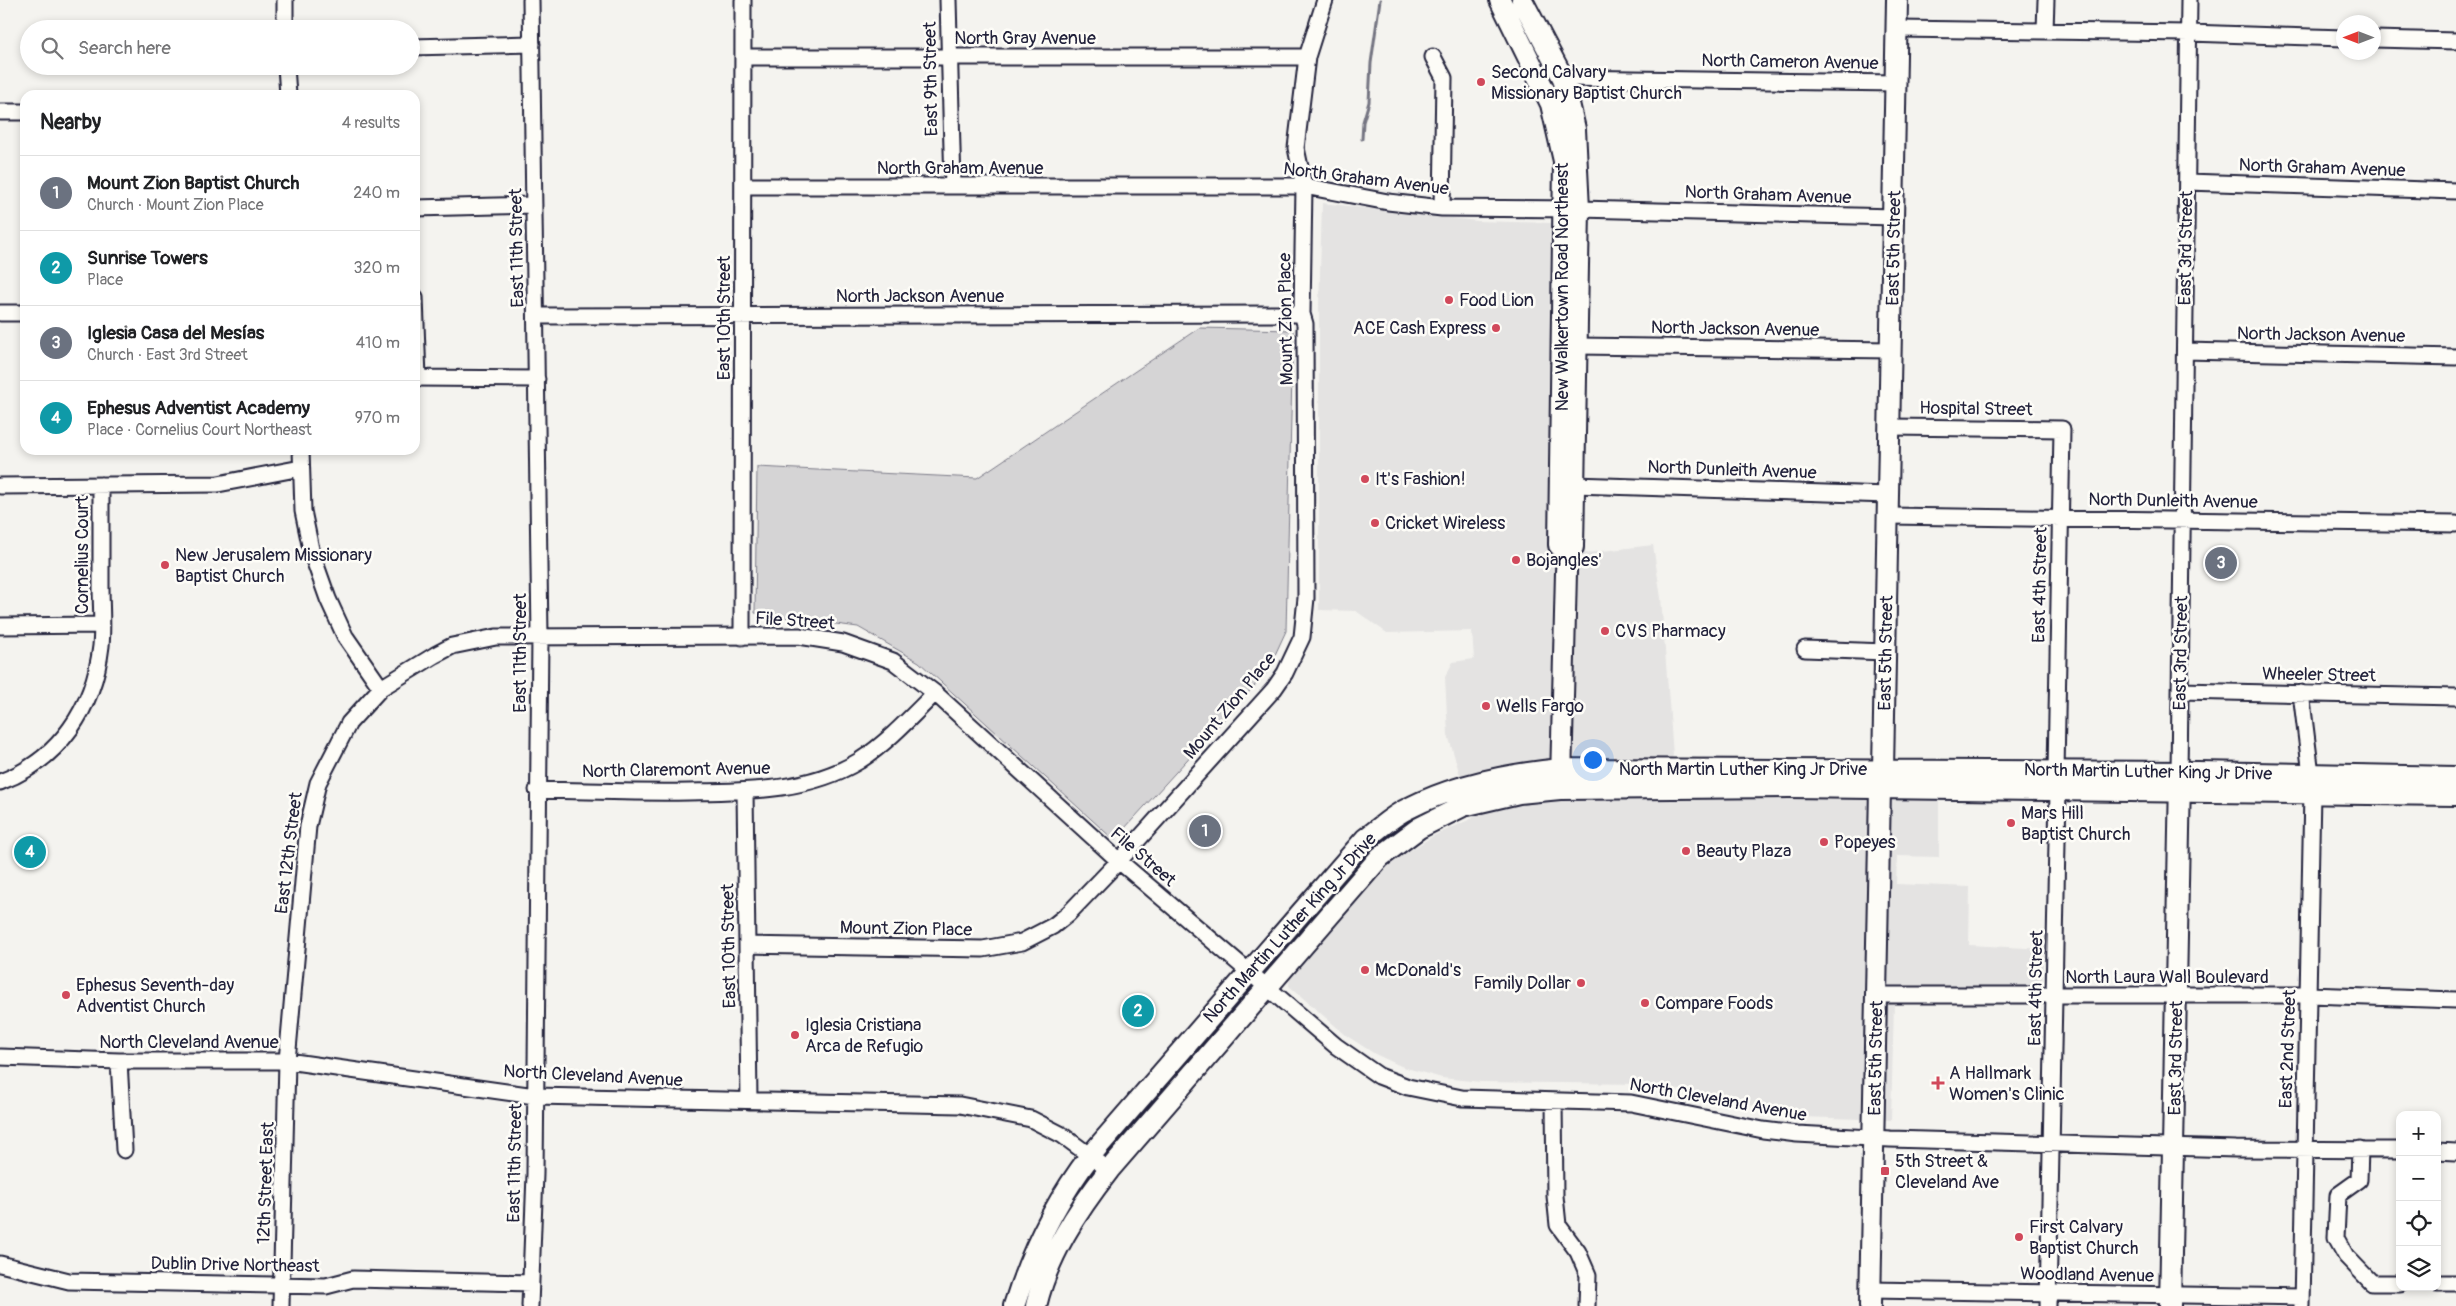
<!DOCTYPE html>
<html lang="en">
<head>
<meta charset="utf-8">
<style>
	body { margin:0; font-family:Pangolin,sans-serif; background:#f6f6f6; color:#202124 }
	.controls { position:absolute; right:15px; bottom:15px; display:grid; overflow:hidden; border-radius:10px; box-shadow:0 2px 8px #0003 }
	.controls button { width:45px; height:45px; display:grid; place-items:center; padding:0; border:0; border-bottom:1px solid #e0e0e0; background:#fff; color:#202124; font:25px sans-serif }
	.compass { position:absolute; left:2336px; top:15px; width:45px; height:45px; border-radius:50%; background:#fff; box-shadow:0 2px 8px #0003; rotate:270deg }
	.you { position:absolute; left:1592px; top:759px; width:18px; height:18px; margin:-12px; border:4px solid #fff; border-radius:50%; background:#1a73e8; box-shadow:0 0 0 8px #1a73e833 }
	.badge { display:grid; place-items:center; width:32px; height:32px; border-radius:50%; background:#d93025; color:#fff; font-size:16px; font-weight:700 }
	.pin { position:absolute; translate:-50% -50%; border:2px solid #fff; box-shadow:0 1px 5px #0006 }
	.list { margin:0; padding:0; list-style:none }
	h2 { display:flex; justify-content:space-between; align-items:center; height:65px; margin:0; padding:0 20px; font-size:21px }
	h2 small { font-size:16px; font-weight:400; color:#757577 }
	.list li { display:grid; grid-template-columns:32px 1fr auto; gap:15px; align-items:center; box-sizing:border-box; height:75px; padding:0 20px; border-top:1px solid #e0e0e0 }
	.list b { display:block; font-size:19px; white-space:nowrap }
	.list p { margin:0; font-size:16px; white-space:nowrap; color:#757577 }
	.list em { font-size:16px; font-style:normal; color:#757577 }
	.icon { flex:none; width:28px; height:28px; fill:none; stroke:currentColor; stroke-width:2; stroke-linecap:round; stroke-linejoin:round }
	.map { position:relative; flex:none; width:2456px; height:1306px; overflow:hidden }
	.search { position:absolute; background:#fff; box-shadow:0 2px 8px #0003; left:20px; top:20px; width:400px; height:55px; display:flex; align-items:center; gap:12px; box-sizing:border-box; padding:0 18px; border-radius:28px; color:#757577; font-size:19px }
	.panel { position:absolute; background:#fff; box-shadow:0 2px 8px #0003; left:20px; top:90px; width:400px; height:365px; border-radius:15px }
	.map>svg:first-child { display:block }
</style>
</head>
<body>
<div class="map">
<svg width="2456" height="1306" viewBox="0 0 2456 1306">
	<rect width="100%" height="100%" fill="#f4f3ef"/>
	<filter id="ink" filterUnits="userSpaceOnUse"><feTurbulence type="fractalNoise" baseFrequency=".02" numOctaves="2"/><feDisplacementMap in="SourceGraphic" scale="10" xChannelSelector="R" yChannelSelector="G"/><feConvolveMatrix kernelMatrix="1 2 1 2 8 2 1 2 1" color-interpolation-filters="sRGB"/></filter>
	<g filter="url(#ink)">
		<path fill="#e4e3e2" d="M 1322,203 L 1477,221 L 1551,223 L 1549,495 L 1586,553 L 1653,545 L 1661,598 L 1673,755 L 1662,798 L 1939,799 L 1939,857 L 1897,856 L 1896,884 L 1970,887 L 1969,945 L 2044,949 L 2041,1005 L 1894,1003 L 1891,1120 L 1801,1117 L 1709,1095 L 1644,1084 L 1481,1082 L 1442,1078 L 1403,1067 L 1375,1054 L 1347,1036 L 1289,986 L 1290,975 L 1381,872 L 1400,857 L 1433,836 L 1473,818 L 1448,735 L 1445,677 L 1453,662 L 1474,659 L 1472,631 L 1387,633 L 1356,611 L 1319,610 L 1319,307 Z"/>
		<path fill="#d5d4d5" stroke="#7c7b88" d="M 1199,328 L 1293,330 L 1286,631 L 1267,672 L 1114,840 L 919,662 L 858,627 L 755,613 L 757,467 L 977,478 Z"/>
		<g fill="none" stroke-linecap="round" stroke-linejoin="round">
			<path stroke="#757582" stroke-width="3" d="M 1362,139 L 1363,122 L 1369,102 L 1371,63 L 1380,0"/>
			<g stroke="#22223b" stroke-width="19">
				<path id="minor" d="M 948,0 L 953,186
					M 285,29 L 285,0
					M 1898,29 L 2189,33 L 2344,38
					M 2045,30 L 2046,0
					M 2374,39 L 2456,41
					M 411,47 L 532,44
					M 743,57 L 1307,57
					M 1433,57 L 1444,78 L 1442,208
					M 286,66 L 288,95
					M 1563,78 L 1897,83
					M 0,112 L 25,112
					M 2187,182 L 2456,191
					M 743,186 L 1304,186 L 1388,202 L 1442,208 L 1579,209 L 1895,217
					M 415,208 L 534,205
					M 415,297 L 418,378
					M 0,313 L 25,313
					M 537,316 L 1302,314
					M 1577,346 L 1892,350
					M 2185,351 L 2456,357
					M 415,378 L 537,379
					M 1890,427 L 2062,429 L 2056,772
					M 301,450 L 303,511 L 312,554 L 328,599 L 345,636 L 381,688
					M 1574,485 L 1889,495
					M 0,486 L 218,484 L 301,468
					M 1889,516 L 2456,524
					M 0,626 L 101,625
					M 742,637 L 743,0
					M 1805,649 L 1886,652
					M 2180,691 L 2456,697
					M 2301,693 L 2311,774
					M 2179,773 L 2189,0
					M 0,782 C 60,760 94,707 101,646 C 103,626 101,605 101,585 C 101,552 101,519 101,485
					M 537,790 C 587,791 638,793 689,792 C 746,791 808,792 859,761 C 887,743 911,717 935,693
					M 745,791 L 749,1101
					M 748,945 L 983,949 L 1022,942 L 1053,926 L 1068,914 L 1119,861 L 1274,689 L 1285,673 L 1302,637 L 1306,598 L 1305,324 L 1302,314 L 1304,186 L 1296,148 L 1307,57 L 1325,0
					M 1877,995 L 2309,995 L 2456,1000
					M 0,1057 L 119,1061 L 287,1061 L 535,1096 L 960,1105 L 1031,1119 L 1062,1135 L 1109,1170
					M 119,1061 L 124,1150
					M 1554,1101 L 1555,1196 L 1558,1225 L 1578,1252 L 1588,1275 L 1587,1306
					M 2360,1149 L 2359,1180 L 2338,1195 L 2336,1238 L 2346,1256 L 2372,1283 L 2400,1283
					M 2437,1151 L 2456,1152
					M 0,1264 L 69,1281 L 326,1286 L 353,1279 L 531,1283
					M 2437,1283 L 2456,1283
					M 1870,1290 L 2302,1297
					M 281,1306 L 287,1061 L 308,826 L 318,783 L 349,723 L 381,688 L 435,655 L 452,646 L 496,637 L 799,636 L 843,643 L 893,661 L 935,693 L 1119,861 L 1336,1046 L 1379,1076 L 1408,1087 L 1462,1098 L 1631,1103 L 1763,1130 L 1797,1134 L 1890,1139 L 2236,1149 L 2400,1150
					M 530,1306 L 535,1174 L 540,636 L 531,0
					M 2048,1306 L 2058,790
					M 2302,1306 L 2312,792"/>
			</g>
			<g stroke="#22223b" stroke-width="24">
				<path id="major" d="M 1500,0 L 1551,104 L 1564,161 L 1559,545 L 1567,553
					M 1522,0 L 1563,78 L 1575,129 L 1579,209 L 1573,547 L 1567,553 L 1566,572 L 1561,781
					M 1014,1306 C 1031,1251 1055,1202 1090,1156 L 1365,839 C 1379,829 1393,815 1409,808 C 1456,784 1508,774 1561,769 L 2198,772 L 2456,777
					M 1036,1306 C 1048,1255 1077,1211 1109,1170 L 1380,857 L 1419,828 L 1463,806 L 1519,793 L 1560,789 L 1789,787 L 2456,795
					M 1870,1306 L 1880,788 L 1883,770 L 1897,0
					M 2170,1306 L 2180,778"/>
			</g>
			<use href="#minor" stroke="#fdfcf7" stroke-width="15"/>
			<use href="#major" stroke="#fdfcf7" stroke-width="20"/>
		</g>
	</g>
	<g fill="#d1495b" stroke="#fdfcf7" stroke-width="2">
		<circle cx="1481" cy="82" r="5"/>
		<circle cx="1449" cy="300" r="5"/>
		<circle cx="1496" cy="328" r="5"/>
		<circle cx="1365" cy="479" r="5"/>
		<circle cx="1375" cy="523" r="5"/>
		<circle cx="1516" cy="560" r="5"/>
		<circle cx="165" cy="565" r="5"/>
		<circle cx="1605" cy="631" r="5"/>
		<circle cx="1486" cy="706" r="5"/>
		<circle cx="2011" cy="823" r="5"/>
		<circle cx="1824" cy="842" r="5"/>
		<circle cx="1686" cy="851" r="5"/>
		<circle cx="1365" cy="970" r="5"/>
		<circle cx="1581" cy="983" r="5"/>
		<circle cx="66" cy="995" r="5"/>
		<circle cx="1645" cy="1003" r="5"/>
		<circle cx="795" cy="1035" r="5"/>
		<path d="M1935.5 1075.5h5v5h5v5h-5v5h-5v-5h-5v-5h5z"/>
		<rect x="1880" y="1166" width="10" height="10" rx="2.5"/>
		<circle cx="2019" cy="1237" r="5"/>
	</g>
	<g text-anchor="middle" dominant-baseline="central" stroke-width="5" stroke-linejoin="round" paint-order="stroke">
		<g font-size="18" fill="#22223b" stroke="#fdfcf7">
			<text x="1025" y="38">North Gray Avenue</text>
			<text transform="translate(1790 62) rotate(1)">North Cameron Avenue</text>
			<text transform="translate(931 79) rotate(-91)">East 9th Street</text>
			<text x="960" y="168">North Graham Avenue</text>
			<text transform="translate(2322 168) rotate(2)">North Graham Avenue</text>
			<text transform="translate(1366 179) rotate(7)">North Graham Avenue</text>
			<text transform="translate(1768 195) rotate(2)">North Graham Avenue</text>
			<text transform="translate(517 248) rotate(-91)">East 11th Street</text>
			<text transform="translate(1894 248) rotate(-89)">East 5th Street</text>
			<text transform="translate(2186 248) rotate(-89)">East 3rd Street</text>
			<text transform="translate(1562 287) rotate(-90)">New Walkertown Road Northeast</text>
			<text x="920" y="296">North Jackson Avenue</text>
			<text transform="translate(724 318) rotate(-90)">East 10th Street</text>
			<text transform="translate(1286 319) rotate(-91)">Mount Zion Place</text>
			<text transform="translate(1735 329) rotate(1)">North Jackson Avenue</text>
			<text transform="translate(2321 335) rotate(1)">North Jackson Avenue</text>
			<text transform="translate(1976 409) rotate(1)">Hospital Street</text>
			<text transform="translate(1732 470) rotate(2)">North Dunleith Avenue</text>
			<text transform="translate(2173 501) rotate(1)">North Dunleith Avenue</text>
			<text transform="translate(82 555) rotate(-90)">Cornelius Court</text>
			<text transform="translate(2040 585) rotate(-89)">East 4th Street</text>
			<text transform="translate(795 621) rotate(4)">File Street</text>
			<text transform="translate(520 653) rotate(-90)">East 11th Street</text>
			<text transform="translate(1886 653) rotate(-89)">East 5th Street</text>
			<text transform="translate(2181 653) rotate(-89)">East 3rd Street</text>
			<text transform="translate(2319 675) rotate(1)">Wheeler Street</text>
			<text transform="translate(1230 706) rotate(-50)">Mount Zion Place</text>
			<text x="1743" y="769">North Martin Luther King Jr Drive</text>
			<text transform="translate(676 770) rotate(-1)">North Claremont Avenue</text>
			<text transform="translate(2148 772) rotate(1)">North Martin Luther King Jr Drive</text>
			<text transform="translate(289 853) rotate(-83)">East 12th Street</text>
			<text transform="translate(1143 857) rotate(41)">File Street</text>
			<text transform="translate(1290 928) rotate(-48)">North Martin Luther King Jr Drive</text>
			<text transform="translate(906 929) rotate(1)">Mount Zion Place</text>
			<text transform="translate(729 946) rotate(-91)">East 10th Street</text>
			<text x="2167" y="977">North Laura Wall Boulevard</text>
			<text transform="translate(2036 988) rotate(-89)">East 4th Street</text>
			<text x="189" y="1042">North Cleveland Avenue</text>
			<text transform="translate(2288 1049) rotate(-88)">East 2nd Street</text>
			<text transform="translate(1876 1058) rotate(-89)">East 5th Street</text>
			<text transform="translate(2176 1058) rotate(-89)">East 3rd Street</text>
			<text transform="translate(593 1076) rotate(3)">North Cleveland Avenue</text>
			<text transform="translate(1718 1100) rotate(10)">North Cleveland Avenue</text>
			<text transform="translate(515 1163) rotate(-89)">East 11th Street</text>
			<text transform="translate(266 1183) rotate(-88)">12th Street East</text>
			<text transform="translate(235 1265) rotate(1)">Dublin Drive Northeast</text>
			<text transform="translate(2087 1275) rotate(1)">Woodland Avenue</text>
		</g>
		<g font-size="18" fill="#22223b" stroke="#fdfcf7" text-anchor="start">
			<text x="1491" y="72">Second Calvary<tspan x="1491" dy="21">Missionary Baptist Church</tspan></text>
			<text x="1459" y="300">Food Lion</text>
			<text x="1486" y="328" text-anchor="end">ACE Cash Express</text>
			<text x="1375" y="479">It's Fashion!</text>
			<text x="1385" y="523">Cricket Wireless</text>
			<text x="175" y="555">New Jerusalem Missionary<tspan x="175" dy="21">Baptist Church</tspan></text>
			<text x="1526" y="560">Bojangles'</text>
			<text x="1615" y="631">CVS Pharmacy</text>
			<text x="1496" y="706">Wells Fargo</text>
			<text x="2021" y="813">Mars Hill<tspan x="2021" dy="21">Baptist Church</tspan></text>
			<text x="1834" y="842">Popeyes</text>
			<text x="1696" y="851">Beauty Plaza</text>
			<text x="1375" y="970">McDonald's</text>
			<text x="1571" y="983" text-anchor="end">Family Dollar</text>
			<text x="76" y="985">Ephesus Seventh-day<tspan x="76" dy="21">Adventist Church</tspan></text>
			<text x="1655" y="1003">Compare Foods</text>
			<text x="805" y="1025">Iglesia Cristiana<tspan x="805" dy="21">Arca de Refugio</tspan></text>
			<text x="1949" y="1073">A Hallmark<tspan x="1949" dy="21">Women's Clinic</tspan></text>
			<text x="1895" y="1161">5th Street &amp;<tspan x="1895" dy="21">Cleveland Ave</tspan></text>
			<text x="2029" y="1227">First Calvary<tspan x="2029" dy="21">Baptist Church</tspan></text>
		</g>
	</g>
</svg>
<div class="controls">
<button>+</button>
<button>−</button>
<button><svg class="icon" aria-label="locate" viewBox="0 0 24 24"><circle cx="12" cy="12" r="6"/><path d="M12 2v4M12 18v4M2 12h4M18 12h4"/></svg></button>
<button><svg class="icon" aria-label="layers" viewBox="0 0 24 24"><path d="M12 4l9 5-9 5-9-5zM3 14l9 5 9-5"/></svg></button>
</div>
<svg class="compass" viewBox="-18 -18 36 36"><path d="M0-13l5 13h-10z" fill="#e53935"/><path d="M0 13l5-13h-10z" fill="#757577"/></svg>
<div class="you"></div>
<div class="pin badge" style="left:1205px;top:831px;background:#6b7280">1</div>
<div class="pin badge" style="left:1138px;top:1011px;background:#0f9aa8">2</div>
<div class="pin badge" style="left:2221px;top:563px;background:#6b7280">3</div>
<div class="pin badge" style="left:30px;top:852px;background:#0f9aa8">4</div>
<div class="search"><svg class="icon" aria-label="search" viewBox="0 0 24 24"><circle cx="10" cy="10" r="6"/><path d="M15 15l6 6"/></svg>Search here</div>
<section class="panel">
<h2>Nearby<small>4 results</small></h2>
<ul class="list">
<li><span class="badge" style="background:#6b7280">1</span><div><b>Mount Zion Baptist Church</b><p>Church · Mount Zion Place</p></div><em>240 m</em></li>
<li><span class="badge" style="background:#0f9aa8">2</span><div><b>Sunrise Towers</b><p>Place</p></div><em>320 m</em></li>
<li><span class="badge" style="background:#6b7280">3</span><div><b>Iglesia Casa del Mesías</b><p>Church · East 3rd Street</p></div><em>410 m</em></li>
<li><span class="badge" style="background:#0f9aa8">4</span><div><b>Ephesus Adventist Academy</b><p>Place · Cornelius Court Northeast</p></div><em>970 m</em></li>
</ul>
</section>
</div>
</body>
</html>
